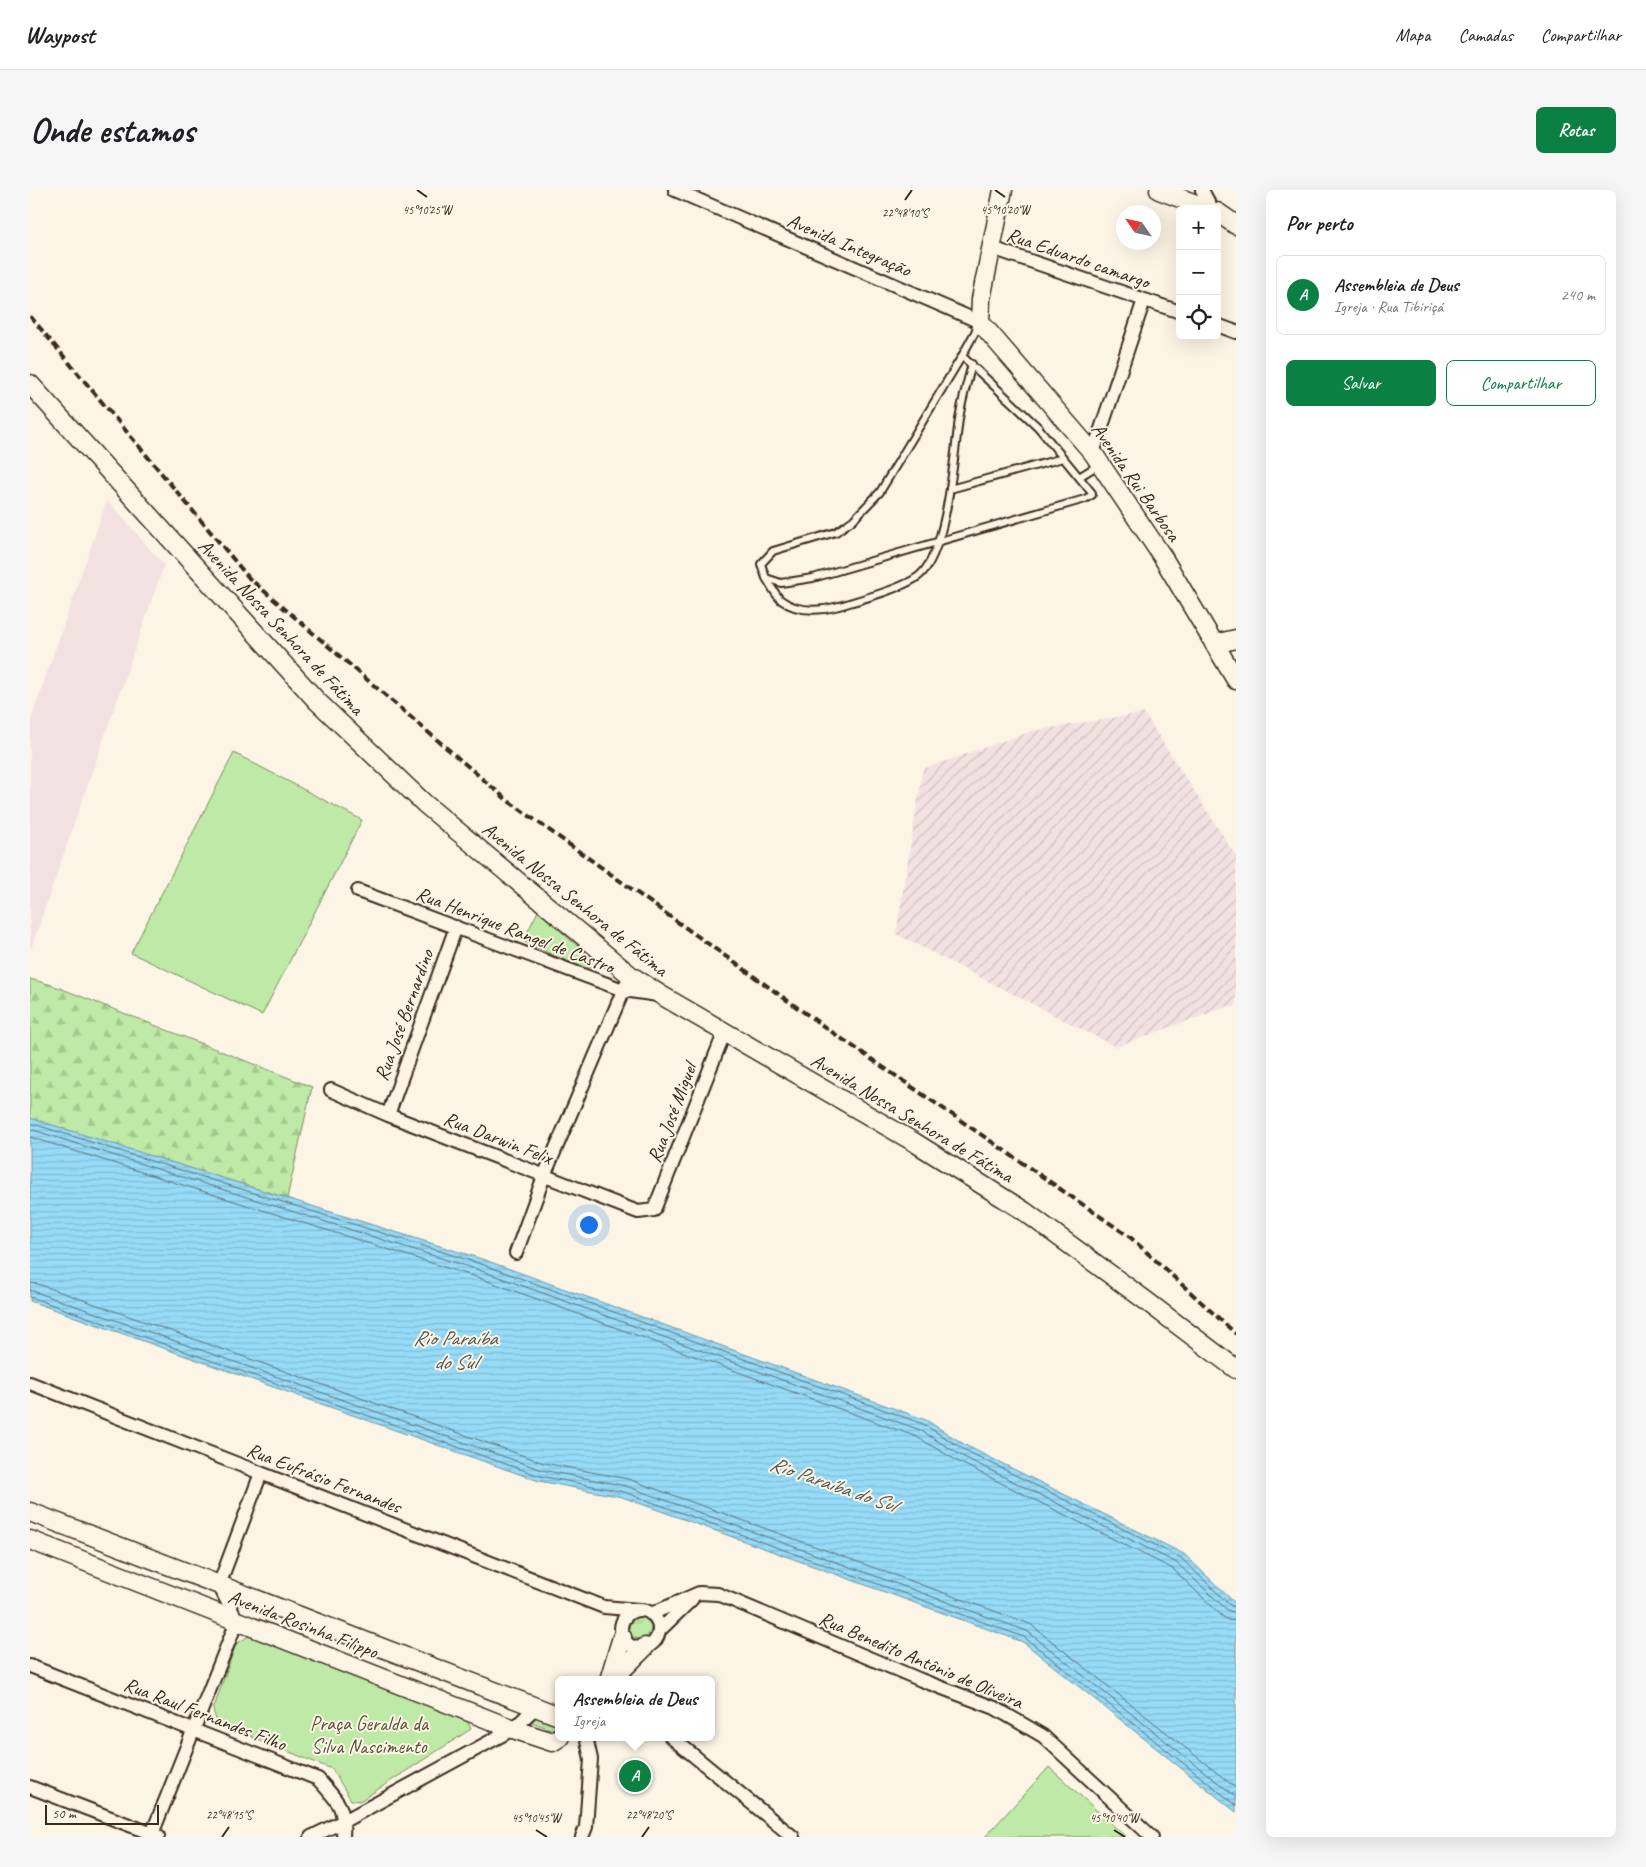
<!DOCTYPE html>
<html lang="pt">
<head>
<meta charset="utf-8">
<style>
	body { margin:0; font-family:Caveat,sans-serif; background:#f6f6f6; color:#202124 }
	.controls { position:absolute; right:15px; top:15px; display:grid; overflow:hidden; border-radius:8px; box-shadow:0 5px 20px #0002 }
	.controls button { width:45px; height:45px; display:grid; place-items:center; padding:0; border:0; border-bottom:1px solid #e0e0e0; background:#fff; color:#202124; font:25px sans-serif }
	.compass { position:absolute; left:1086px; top:15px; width:45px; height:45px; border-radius:50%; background:#fff; box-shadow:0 5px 20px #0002; rotate:304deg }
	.scale { position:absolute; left:15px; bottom:12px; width:114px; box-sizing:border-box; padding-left:5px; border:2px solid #3b2a1e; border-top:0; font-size:14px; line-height:18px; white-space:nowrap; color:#3b2a1e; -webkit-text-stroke:4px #fcf5e5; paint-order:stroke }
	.you { position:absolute; left:558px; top:1034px; width:18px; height:18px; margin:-12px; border:4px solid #fff; border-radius:50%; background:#1a73e8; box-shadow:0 0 0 8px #1a73e833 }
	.badge { display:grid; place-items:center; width:32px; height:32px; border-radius:50%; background:#0b8043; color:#fff; font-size:16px; font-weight:700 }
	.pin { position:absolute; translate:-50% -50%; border:2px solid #fff; box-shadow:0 1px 5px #0006 }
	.popup { position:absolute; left:525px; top:1486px; width:160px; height:65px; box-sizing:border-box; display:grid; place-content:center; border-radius:8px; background:#fff; filter:drop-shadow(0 1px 4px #0005); font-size:16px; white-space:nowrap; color:#757577 }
	.popup b { font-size:19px; color:#202124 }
	.popup::after { content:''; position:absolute; left:50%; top:100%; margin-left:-10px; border:10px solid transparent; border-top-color:#fff }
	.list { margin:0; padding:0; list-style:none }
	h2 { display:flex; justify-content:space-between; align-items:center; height:65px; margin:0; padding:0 20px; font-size:21px }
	h2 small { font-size:16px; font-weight:400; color:#757577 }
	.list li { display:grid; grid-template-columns:32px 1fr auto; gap:15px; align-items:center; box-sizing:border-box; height:80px; margin:0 10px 10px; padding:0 10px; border:1px solid #e0e0e0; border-radius:8px }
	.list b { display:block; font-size:19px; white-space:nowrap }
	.list p { margin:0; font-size:16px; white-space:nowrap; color:#757577 }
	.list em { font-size:16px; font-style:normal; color:#757577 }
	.actions { display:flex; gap:10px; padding:15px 20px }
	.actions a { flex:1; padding:11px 0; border:1px solid #0b8043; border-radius:8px; text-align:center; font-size:18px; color:#0b8043 }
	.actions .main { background:#0b8043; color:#fff }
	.icon { flex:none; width:28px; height:28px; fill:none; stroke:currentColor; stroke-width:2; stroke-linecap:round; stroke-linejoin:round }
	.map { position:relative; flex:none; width:1206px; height:1647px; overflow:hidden; border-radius:8px }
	header { display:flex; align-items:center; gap:30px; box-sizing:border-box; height:70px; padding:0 25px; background:#fff; border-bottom:1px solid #e0e0e0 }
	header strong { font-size:24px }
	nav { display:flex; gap:28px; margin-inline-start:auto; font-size:18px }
	.intro { display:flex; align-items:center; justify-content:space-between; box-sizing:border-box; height:120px; padding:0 30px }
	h1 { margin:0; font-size:35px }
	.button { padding:12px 22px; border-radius:8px; background:#0b8043; color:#fff; font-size:18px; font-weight:700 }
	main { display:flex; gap:30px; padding:0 30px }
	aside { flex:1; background:#fff; border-radius:8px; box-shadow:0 5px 20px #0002 }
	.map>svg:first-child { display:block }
</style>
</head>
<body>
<header>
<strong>Waypost</strong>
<nav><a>Mapa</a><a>Camadas</a><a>Compartilhar</a></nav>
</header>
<div class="intro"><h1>Onde estamos</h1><a class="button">Rotas</a></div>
<main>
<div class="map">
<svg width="1206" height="1647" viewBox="0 0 1206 1647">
	<defs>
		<pattern id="industrial-furrows" width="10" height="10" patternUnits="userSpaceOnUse" patternTransform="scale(1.25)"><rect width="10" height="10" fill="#f2e1e1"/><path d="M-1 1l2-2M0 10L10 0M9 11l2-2" fill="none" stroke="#d0c1c1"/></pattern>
		<pattern id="grass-tufts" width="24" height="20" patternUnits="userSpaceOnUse" patternTransform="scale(1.25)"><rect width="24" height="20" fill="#bee9a6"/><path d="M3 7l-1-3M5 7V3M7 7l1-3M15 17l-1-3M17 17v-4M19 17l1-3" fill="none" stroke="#a4c88e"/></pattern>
		<pattern id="forest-firs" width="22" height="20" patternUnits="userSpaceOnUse" patternTransform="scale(1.25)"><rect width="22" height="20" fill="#bee9a6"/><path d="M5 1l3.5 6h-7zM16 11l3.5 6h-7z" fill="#a4c88e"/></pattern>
		<pattern id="water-rules" width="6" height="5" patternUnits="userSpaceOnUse" patternTransform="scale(1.25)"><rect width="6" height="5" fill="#96dbf8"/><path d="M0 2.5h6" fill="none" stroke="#82bcd4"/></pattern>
	</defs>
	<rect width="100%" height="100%" fill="#fcf5e5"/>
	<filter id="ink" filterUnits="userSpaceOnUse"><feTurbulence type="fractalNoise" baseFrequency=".02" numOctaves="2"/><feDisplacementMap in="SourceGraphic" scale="10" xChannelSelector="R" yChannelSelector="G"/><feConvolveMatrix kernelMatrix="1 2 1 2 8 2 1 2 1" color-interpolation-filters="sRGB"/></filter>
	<g filter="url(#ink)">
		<path fill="#f2e1e1" d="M 77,310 L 134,375 L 0,761 L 0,532 Z"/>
		<path fill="url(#industrial-furrows)" d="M 1114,523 L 1206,666 L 1206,817 L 1199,816 L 1086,857 L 866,744 L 893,579 L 1002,541 Z"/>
		<path fill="url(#grass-tufts)" stroke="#7c8a62" d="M599 1438a11 11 0 1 1 22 0a11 11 0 1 1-22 0Z
			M 509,1525 L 529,1528 L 529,1539 L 520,1539 L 502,1532 L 504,1528 Z"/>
		<path fill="url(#forest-firs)" stroke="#7c8a62" d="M 0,789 L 22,795 L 282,897 L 257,1008 L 0,930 Z"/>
		<path fill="#bee9a6" stroke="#7c8a62" d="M 204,563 L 332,630 L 232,825 L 101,763 Z
			M 508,721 L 569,775 L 552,779 L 493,751 Z
			M 222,1444 L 436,1528 L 441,1539 L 330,1611 L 321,1610 L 302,1579 L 187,1533 L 183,1520 L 206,1454 Z
			M 1019,1577 L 1096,1647 L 955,1647 Z"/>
		<path fill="url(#water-rules)" stroke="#7294a1" d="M 0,928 L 455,1070 L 896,1230 L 937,1256 L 1154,1364 L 1206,1414 L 1206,1622 L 993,1452 L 592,1307 L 509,1291 L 0,1111 Z"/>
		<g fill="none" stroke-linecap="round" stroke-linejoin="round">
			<path stroke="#5f7175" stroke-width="1" d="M 0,933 L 454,1075 L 893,1234 L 935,1260 L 1151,1368 L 1201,1416 L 1206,1417
				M 0,939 L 452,1081 L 890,1240 L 932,1266 L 1147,1373 L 1197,1420 L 1206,1423
				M 0,947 L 449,1088 L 887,1247 L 929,1272 L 1143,1379 L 1192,1426 L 1198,1430 L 1206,1431
				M 0,1093 L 8,1094 L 514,1273 L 598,1289 L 1000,1434 L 1206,1598
				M 0,1100 L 512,1280 L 596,1296 L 997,1441 L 1206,1607
				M 0,1107 L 510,1286 L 594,1302 L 994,1447 L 1206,1615"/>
			<g stroke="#3b2a1e" stroke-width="10">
				<path id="lane" d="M 932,166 L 1008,237 L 1062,303 L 1062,305 L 1055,309 L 783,388 L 751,393 L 736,388 L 731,374 L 743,361 L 806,342 L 823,330 L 850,302 L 932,166 L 950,133
					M 1049,287 L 1070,274
					M 920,299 L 1033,268
					M 736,388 C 740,394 745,405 751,410 C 768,423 790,421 809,416 C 829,410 875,398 890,385 C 917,361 924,266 929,229 C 932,211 937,192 942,174"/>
			</g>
			<g stroke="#3b2a1e" stroke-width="16">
				<path id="street" d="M 645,0 L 950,132
					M 1172,0 L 1182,19
					M 962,58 L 1150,122
					M 1187,135 L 1206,142
					M 1063,263 L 1114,110
					M 328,701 L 593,800 L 628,805
					M 301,900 L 358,925 L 608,1022 L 624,1020 L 695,841
					M 358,925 L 426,737
					M 486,1063 L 514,986 L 596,794
					M 0,1193 L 574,1417 L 609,1420
					M591 1439a19 19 0 1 1 38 0a19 19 0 1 1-38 0Z
					M 621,1424 L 669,1403 L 688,1404 L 891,1490 L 965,1518 L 1013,1546 L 1122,1647
					M 629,1441 L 662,1409
					M 0,1476 L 288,1589 C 308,1612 315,1615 313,1647
					M 641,1547 L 763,1647
					M 0,1597 L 128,1646
					M 122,1644 L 207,1431 L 189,1395 L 231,1283
					M 281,1647 L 314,1631 L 483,1539 L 505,1518
					M 552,1647 L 556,1637 L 561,1569 L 556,1547"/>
			</g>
			<g stroke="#3b2a1e" stroke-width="21">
				<path id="secondary" d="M 973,0 L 951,109 L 950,132 L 1063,263 L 1132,366 L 1206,490
					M 1129,0 L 1179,19
					M 1187,22 L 1206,35
					M 0,194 L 287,511 L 395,614 L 600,785 L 631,805 L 884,952 L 994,1021 L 1115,1110 L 1206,1179
					M 1184,454 L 1206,449
					M 0,1322 L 529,1526
					M 0,1350 L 483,1539 L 522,1552 L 530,1547
					M 579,1490 L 592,1447
					M 582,1490 L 615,1457"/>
			</g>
			<use href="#lane" stroke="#fcf5e5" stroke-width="6"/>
			<use href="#street" stroke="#fcf5e5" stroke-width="12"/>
			<use href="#secondary" stroke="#fcf5e5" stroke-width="18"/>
			<path stroke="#3b2a1e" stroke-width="4" stroke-dasharray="8 4" stroke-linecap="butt" d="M 0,126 L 219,388 L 477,610 L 789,833 L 1100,1047 L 1206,1144"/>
		</g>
	</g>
	<path fill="none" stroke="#3b2a1e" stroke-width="2" d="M 387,0 L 397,7M 965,0 L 975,7M 875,10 L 882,0M 506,1640 L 517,1647M 1084,1640 L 1095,1647M 192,1647 L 199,1637M 612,1647 L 619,1637"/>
	<g text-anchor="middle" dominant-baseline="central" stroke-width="4" stroke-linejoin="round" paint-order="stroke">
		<g font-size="20" fill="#3b2a1e" stroke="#fcf5e5">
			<text transform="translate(819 55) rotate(23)">Avenida Integração</text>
			<text transform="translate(1048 68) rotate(19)">Rua Eduardo camargo</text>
			<text transform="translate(1106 292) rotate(55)">Avenida Rui Barbosa</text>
			<text transform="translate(251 437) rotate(47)">Avenida Nossa Senhora de Fátima</text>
			<text transform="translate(545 709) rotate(39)">Avenida Nossa Senhora de Fátima</text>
			<text transform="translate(485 740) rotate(21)">Rua Henrique Rangel de Castro</text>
			<text transform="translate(374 825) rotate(-70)">Rua José Bernardino</text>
			<text transform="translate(642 923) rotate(-69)">Rua José Miguel</text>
			<text transform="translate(882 928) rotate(31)">Avenida Nossa Senhora de Fátima</text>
			<text transform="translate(468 948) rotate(21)">Rua Darwin Felix</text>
			<text transform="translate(294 1288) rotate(21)">Rua Eufrásio Fernandes</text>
			<text transform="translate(273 1434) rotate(21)">Avenida Rosinha Filippo</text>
			<text transform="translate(891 1470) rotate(23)">Rua Benedito Antônio de Oliveira</text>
			<text transform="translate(175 1524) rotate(21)">Rua Raul Fernandes Filho</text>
		</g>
		<g font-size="20" fill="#555039" stroke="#fcf5e5">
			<text x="339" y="1533">Praça Geralda da<tspan x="339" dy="23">Silva Nascimento</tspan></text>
		</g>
		<g font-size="21" font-style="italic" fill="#525654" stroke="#fcf5e5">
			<text x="425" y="1148">Rio Paraíba<tspan x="425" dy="24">do Sul</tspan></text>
			<text transform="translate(803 1294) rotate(19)">Rio Paraíba do Sul</text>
		</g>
	</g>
	<g font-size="12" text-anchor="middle" fill="#3b2a1e" stroke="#fcf5e5" stroke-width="4" stroke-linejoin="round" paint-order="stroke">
		<text x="975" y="24">45°10'20"W</text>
		<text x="397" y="24">45°10'25"W</text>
		<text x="875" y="27">22°48'10"S</text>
		<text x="199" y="1629">22°48'15"S</text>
		<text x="619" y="1629">22°48'20"S</text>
		<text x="506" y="1632">45°10'45"W</text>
		<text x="1084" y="1632">45°10'40"W</text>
	</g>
</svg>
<div class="controls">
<button>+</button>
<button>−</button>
<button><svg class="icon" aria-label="locate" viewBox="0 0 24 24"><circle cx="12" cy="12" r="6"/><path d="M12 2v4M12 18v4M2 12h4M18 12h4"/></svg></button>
</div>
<svg class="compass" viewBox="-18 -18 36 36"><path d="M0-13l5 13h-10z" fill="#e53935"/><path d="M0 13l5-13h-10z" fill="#757577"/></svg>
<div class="scale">50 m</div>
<div class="you"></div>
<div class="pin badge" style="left:605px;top:1586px">A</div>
<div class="popup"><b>Assembleia de Deus</b>Igreja</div>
</div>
<aside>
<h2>Por perto<small></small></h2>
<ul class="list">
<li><span class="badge">A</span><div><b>Assembleia de Deus</b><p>Igreja · Rua Tibiriçá</p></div><em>240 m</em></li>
</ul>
<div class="actions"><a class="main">Salvar</a><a>Compartilhar</a></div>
</aside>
</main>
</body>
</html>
